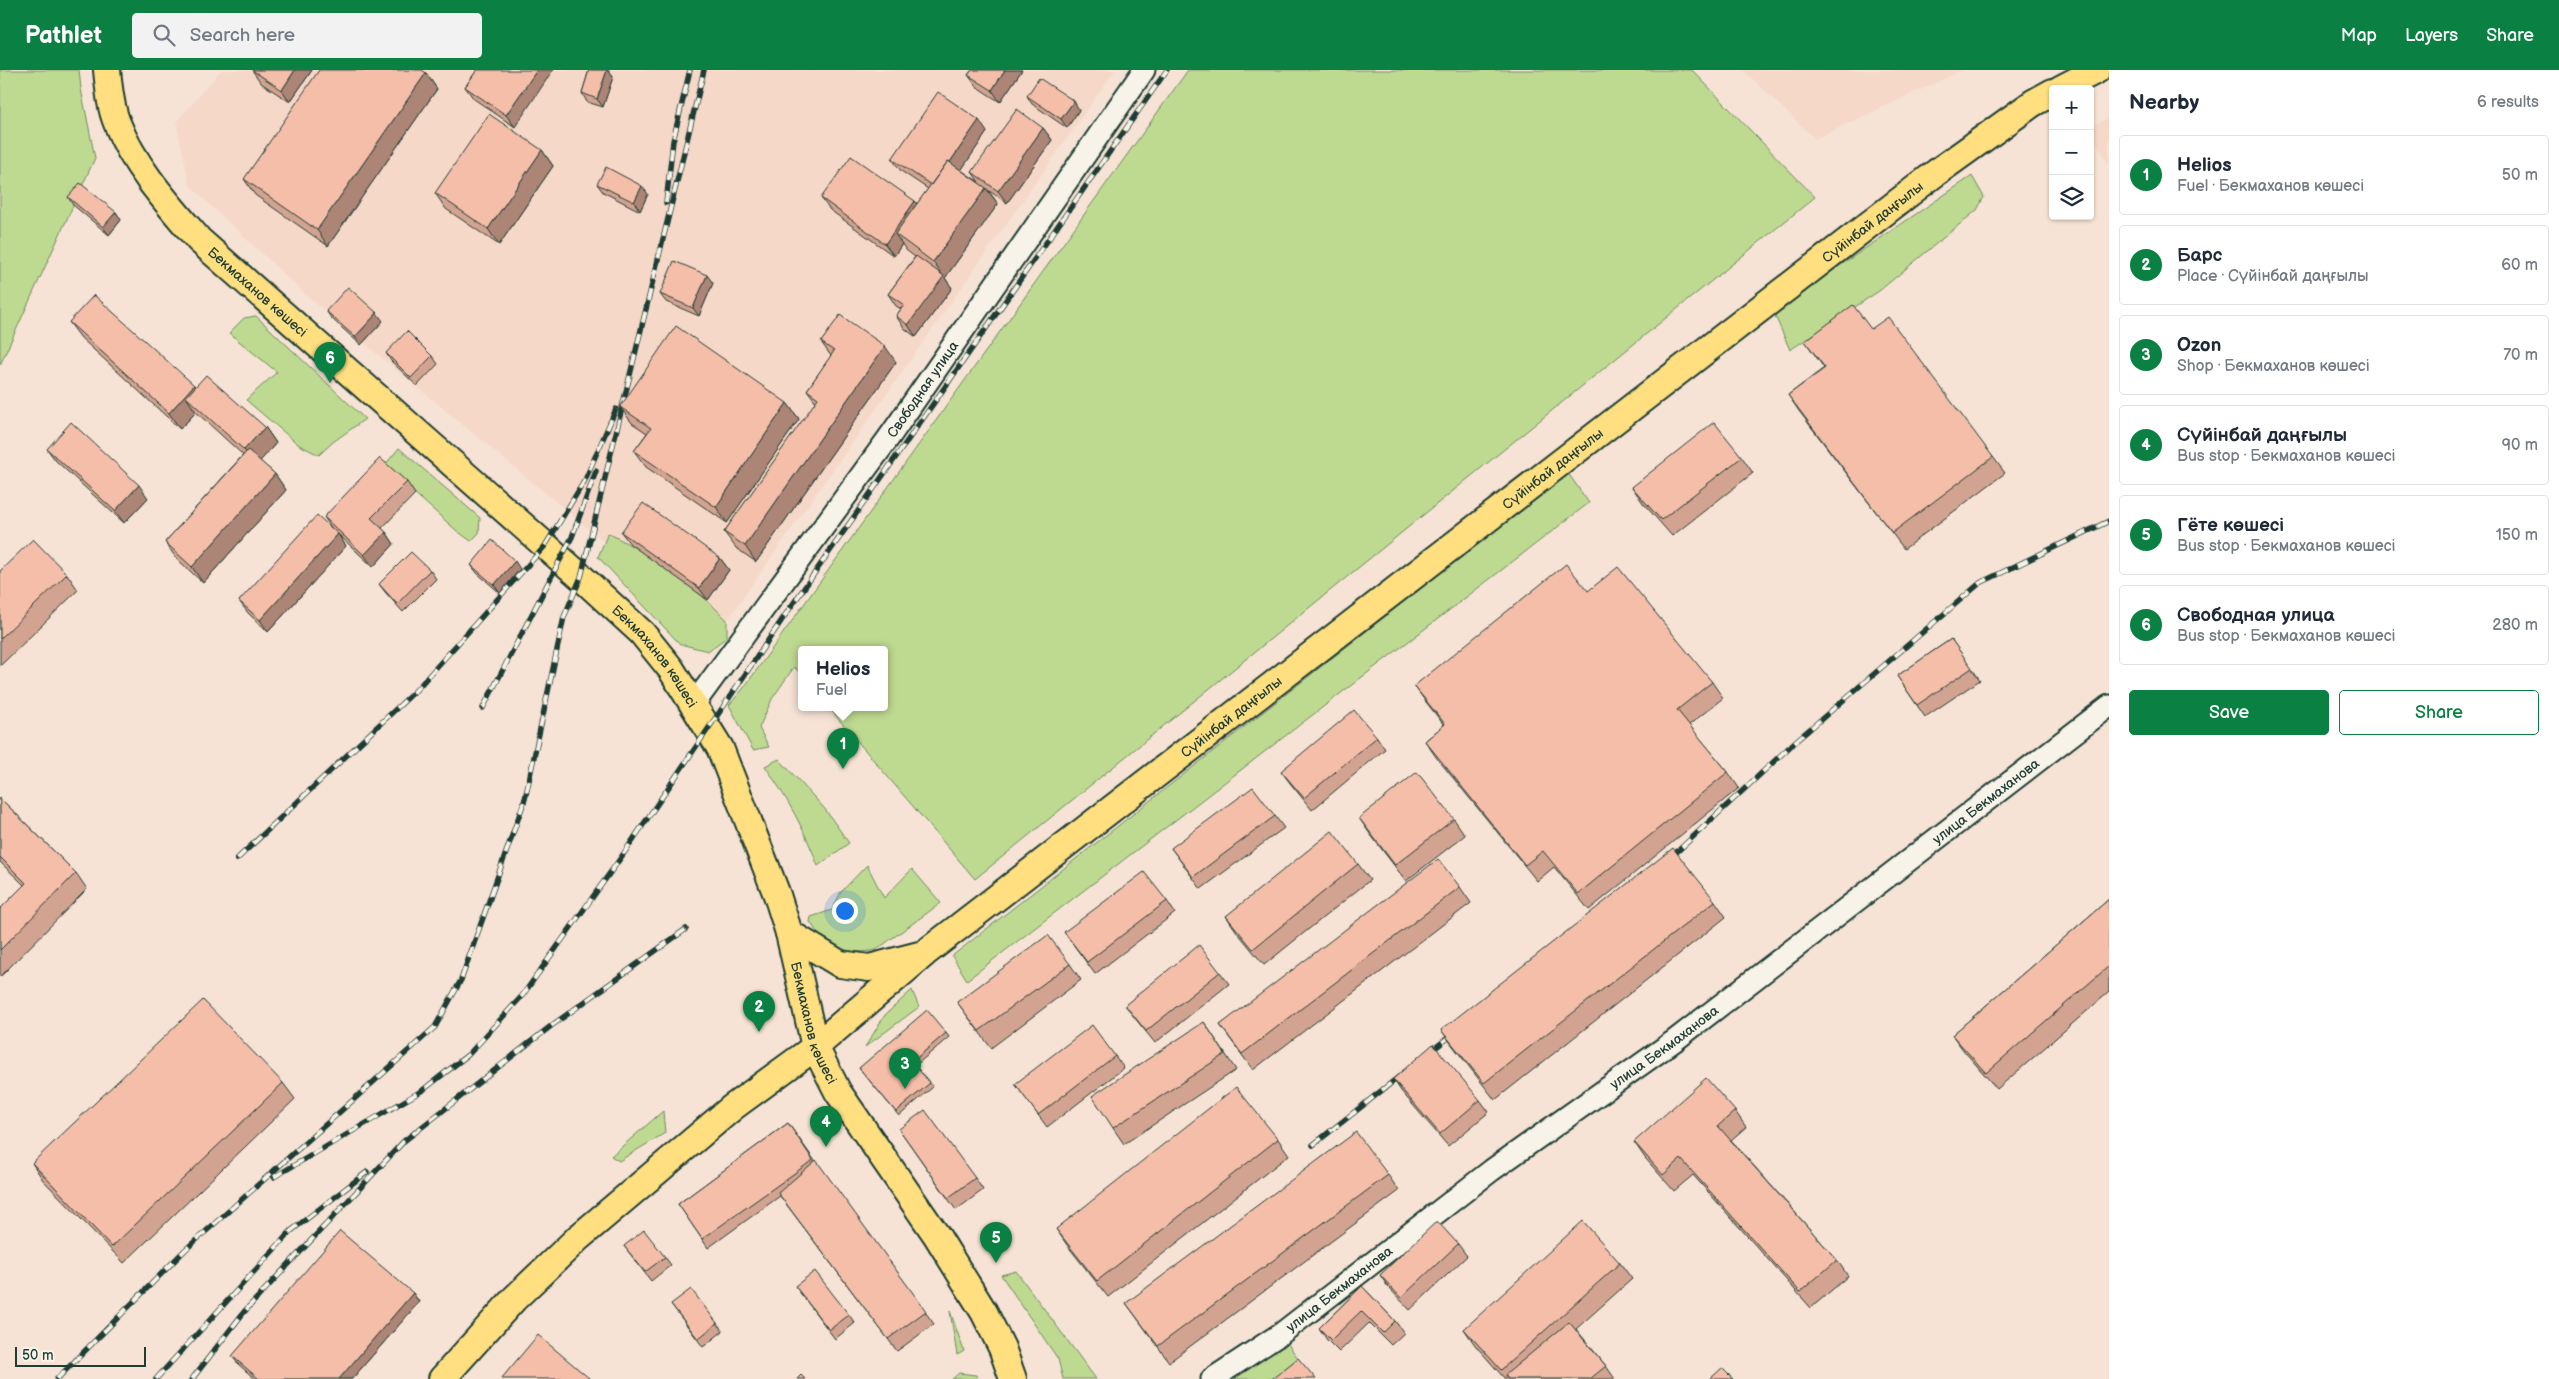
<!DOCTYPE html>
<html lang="en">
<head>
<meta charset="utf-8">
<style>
	body { margin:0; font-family:"Balsamiq Sans",sans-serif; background:#f2f2f3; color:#1f2937 }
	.controls { position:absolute; right:15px; top:15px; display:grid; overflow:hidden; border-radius:5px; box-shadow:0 1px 4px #0004 }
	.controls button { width:45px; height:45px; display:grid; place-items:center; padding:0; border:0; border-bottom:1px solid #e0e1e3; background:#fff; color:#1f2937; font:25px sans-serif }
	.scale { position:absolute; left:15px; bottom:12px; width:131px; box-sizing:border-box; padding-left:5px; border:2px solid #1f3d34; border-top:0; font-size:14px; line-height:18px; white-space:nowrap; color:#1f3d34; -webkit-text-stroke:4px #f7f3e8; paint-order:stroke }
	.you { position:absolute; left:844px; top:840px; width:18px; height:18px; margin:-12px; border:4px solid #fff; border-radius:50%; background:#1a73e8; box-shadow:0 0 0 8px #1a73e833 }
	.badge { display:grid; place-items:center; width:32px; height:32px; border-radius:50%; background:#0b8043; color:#fff; font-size:16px; font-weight:700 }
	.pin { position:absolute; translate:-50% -41px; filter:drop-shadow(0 1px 2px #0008) }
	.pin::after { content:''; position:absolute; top:26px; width:18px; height:15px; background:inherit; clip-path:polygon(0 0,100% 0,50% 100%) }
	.popup { position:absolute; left:798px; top:576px; width:90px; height:65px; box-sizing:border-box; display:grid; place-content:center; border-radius:5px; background:#fff; filter:drop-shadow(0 1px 4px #0005); font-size:16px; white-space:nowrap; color:#747a83 }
	.popup b { font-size:19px; color:#1f2937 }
	.popup::after { content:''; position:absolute; left:50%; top:100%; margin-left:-10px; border:10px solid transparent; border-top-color:#fff }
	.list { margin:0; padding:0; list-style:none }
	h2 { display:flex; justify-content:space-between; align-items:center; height:65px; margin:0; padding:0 20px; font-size:21px }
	h2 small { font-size:16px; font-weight:400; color:#747a83 }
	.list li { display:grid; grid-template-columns:32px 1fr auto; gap:15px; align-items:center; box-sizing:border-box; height:80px; margin:0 10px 10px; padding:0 10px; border:1px solid #e0e1e3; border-radius:5px }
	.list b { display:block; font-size:19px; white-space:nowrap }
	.list p { margin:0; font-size:16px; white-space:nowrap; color:#747a83 }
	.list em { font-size:16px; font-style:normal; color:#747a83 }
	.actions { display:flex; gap:10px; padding:15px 20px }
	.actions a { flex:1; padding:11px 0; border:1px solid #0b8043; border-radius:5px; text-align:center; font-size:18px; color:#0b8043 }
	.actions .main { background:#0b8043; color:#fff }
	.icon { flex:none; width:28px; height:28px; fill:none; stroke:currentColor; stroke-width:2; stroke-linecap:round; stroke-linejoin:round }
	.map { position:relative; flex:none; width:2109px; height:1309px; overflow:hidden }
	header { display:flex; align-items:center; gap:30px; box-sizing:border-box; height:70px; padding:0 25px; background:#0b8043; color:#fff }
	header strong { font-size:24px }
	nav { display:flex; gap:28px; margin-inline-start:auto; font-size:18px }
	.search { width:350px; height:45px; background:#f2f2f3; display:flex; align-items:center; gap:12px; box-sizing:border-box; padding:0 18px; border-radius:5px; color:#747a83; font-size:19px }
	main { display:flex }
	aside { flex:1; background:#fff }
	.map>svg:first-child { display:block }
</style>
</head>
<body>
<header>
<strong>Pathlet</strong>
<div class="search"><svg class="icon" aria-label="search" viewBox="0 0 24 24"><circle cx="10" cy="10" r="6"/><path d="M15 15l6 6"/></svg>Search here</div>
<nav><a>Map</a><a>Layers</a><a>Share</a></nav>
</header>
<main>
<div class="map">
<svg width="2109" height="1309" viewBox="0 0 2109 1309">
	<rect width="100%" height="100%" fill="#f6e3d5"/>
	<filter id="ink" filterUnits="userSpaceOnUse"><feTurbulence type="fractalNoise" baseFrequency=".02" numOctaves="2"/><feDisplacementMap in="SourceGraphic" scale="10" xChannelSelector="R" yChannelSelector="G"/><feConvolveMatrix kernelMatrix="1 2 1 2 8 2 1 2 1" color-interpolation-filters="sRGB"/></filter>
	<g filter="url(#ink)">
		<path fill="#f6d8c8" d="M 221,0 L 1115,0 L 721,559 L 602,470 L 307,226 L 190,116 L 176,52 Z
			M 1743,0 L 1963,0 L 1815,69 Z
			M 2109,48 L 2109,95 L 2090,61 L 2090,56 Z"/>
		<path fill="#bed990" stroke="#6e8b62" d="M 0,0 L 79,0 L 81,19 L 95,88 L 0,295 Z
			M 1188,0 L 1692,0 L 1815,127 L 975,809 L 829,638 L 884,638 L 884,580 L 802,580 L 802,605 L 794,597 L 772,629 L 759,658 L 769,677 L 753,680 L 729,635 L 743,619 Z
			M 1972,106 L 1984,127 L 1977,140 L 1879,221 L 1790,280 L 1773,241 Z
			M 256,246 L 365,349 L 333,372 L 319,385 L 299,375 L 246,330 L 277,302 L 229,263 L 244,248 Z
			M 399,378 L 480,448 L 479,463 L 471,471 L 457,461 L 384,396 Z
			M 1568,403 L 1589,433 L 967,910 L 952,886 Z
			M 608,463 C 651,485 694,515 727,550 L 727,567 L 708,581 L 680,574 L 598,487 Z
			M 779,689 L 824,738 L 849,773 L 818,796 C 805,760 787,728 765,696 Z
			M 867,795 L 884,828 L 912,799 L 941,833 L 876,880 C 860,884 834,881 822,868 C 817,864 814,857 810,852 L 811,847 L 832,840 L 841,822 Z
			M 912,920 L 919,937 L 865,977 L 885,945 Z
			M 663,1041 L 665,1063 L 619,1091 L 611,1086 Z
			M 1016,1201 L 1096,1309 L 1063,1309 L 1058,1289 L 1001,1205 Z
			M 950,1241 L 964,1281 L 957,1285 Z
			M 1288,1274 L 1309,1304 L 1303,1309 L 1226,1309 Z
			M 959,1303 L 976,1305 L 977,1309 L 952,1309 Z"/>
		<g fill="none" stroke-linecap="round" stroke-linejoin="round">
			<g stroke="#1f3d34" stroke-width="25">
				<g id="minor">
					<path id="s1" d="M 694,634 L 890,366 L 1144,0"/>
					<path id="s2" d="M 1212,1309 L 1282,1263 L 1492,1100 L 1674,971 L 2109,636"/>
				</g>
			</g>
			<g stroke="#1f3d34" stroke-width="30">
				<g id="major">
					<path id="s3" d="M 107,0 C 109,18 110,36 117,53 C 134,97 169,135 199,170 L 581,507 L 642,563 L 671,599 L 720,678 L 777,825 L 789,863 L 815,977 L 838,1022 L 937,1166 L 984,1242 L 1002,1278 L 1013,1309"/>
					<path d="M 2060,19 L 2097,0"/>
					<path d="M 789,863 L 840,894 L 869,898 L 919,885"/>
					<path id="s4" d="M 442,1309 L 514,1229 L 578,1168 L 733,1037 L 815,977 L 925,883 L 1937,102 L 2033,33 L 2053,22"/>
				</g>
			</g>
			<use href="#minor" stroke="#f7f3e8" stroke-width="21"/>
			<use href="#major" stroke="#ffdf80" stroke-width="26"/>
			<g stroke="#1f3d34" stroke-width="5.5">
				<path id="rail" d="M 666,133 L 673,71 L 690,0
					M 483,638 L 572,467 L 596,401
					M 237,789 L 416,620 L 545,476 L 585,410 L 616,339
					M 1666,792 L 1797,670 L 1980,513 L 2109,451
					M 1425,986 L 1458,960
					M 1313,1075 L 1405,1002
					M 274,1107 L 423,1020 L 469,984 L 522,926 L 622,786 L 788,541 L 1167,0
					M 57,1309 L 185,1180 L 435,957 L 461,910 L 525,729 L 564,547 L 581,507 L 704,0
					M 156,1309 L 291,1161 L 367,1102
					M 192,1309 L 244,1242 L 404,1071 L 551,956 L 686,859"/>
			</g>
			<use href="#rail" stroke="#f7f3e8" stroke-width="4" stroke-dasharray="11" stroke-linecap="butt"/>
		</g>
		<path fill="#d3a391" stroke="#1f3d34" d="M 252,0 L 312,0 L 290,32 L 261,13 Z
			M 477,0 L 515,57 L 474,29 L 465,17 Z
			M 589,0 L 608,0 L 613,7 L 603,37 L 587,32 L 582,23 Z
			M 972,0 L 1022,0 L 1000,32 L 977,17 L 968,5 Z
			M 426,3 L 437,19 L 328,176 L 255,125 L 244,109 Z
			M 1027,26 L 1079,40 L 1067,58 L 1032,34 Z
			M 1043,58 L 1052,70 L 1007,133 L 988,120 L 998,134 L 945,208 L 952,218 L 916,267 L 904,258 L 896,246 L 901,239 L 896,236 L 888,224 L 915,187 L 906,180 L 902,174 L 894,186 L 830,140 L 821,128 L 915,131 L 917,134 L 928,119 L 901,101 L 892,89 L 987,62 L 961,100 L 979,112 L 972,102 Z
			M 542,80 L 553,96 L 499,175 L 446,139 L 435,123 Z
			M 597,114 L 648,124 L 640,141 L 603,122 Z
			M 68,127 L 116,142 L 121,150 L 109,165 L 73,135 Z
			M 713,213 L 699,246 L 666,232 L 660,224 Z
			M 326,241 L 383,251 L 361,275 L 332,249 Z
			M 69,252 L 195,316 L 265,357 L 276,373 L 260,391 L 275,404 L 286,420 L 203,513 L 176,488 L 165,472 L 243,385 L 196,342 L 180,359 L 81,268 Z
			M 1871,259 L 1993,387 L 2005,403 L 1904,479 L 1799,341 L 1788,325 L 1824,298 L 1805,271 Z
			M 821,272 L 896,292 L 756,492 L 736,478 L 724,462 L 816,332 L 807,320 L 831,286 Z
			M 386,283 L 432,286 L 438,294 L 417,316 L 391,291 Z
			M 787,333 L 799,349 L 727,453 L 646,397 L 634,381 L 647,363 L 632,353 L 620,337 Z
			M 47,379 L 148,428 L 124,453 L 56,391 Z
			M 1742,387 L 1753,403 L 1672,466 L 1643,433 L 1632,417 Z
			M 407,412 L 415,424 L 382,458 L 386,462 L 394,474 L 373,497 L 338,464 L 346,476 L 268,562 L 248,543 L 239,531 L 332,459 L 324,447 Z
			M 621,462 L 720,488 L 729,500 L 708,530 L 630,474 Z
			M 471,495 L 520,499 L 500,523 L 477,503 Z
			M 430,500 L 436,509 L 403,542 L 385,522 L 379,514 Z
			M 0,501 L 67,504 L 78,520 L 0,596 Z
			M 1588,521 L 1712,612 L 1723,628 L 1689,655 L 1728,702 L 1739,718 L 1589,840 L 1554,797 L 1537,811 L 1436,687 L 1425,671 L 1444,655 L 1426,632 L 1414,616 Z
			M 1951,569 L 1980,610 L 1925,647 L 1897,606 Z
			M 1377,667 L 1385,679 L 1312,740 L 1290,713 L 1281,701 Z
			M 0,728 L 76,803 L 87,819 L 0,907 L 0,839 L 24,815 L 0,792 Z
			M 1275,746 L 1284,758 L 1201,819 L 1171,778 Z
			M 1359,748 L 1454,749 L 1465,765 L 1406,811 L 1370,764 Z
			M 1358,794 L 1370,810 L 1264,895 L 1237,862 L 1226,846 Z
			M 1460,817 L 1471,833 L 1253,1000 L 1220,955 Z
			M 2109,829 L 2109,922 L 1997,1019 L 1964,981 L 1952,965 Z
			M 1167,831 L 1175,843 L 1095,904 L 1064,862 Z
			M 1715,831 L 1726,847 L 1495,1030 L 1453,976 L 1441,960 Z
			M 1070,894 L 1081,910 L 991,978 L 957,932 Z
			M 1220,902 L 1229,914 L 1155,973 L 1134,947 L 1125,935 Z
			M 1204,952 L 1236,1000 L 1124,1074 L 1113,1058 Z
			M 946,963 L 949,967 L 915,996 L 933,1017 L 899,1046 L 859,998 Z
			M 1115,986 L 1124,998 L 1047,1057 L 1015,1014 Z
			M 1393,1009 L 1480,1030 L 1489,1042 L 1448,1076 L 1401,1021 Z
			M 283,1013 L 295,1029 L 124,1193 L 43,1110 L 32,1093 Z
			M 1735,1041 L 1746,1057 L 1731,1070 L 1837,1190 L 1848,1206 L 1811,1238 L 1693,1105 L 1674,1121 L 1645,1088 L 1634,1072 Z
			M 788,1053 L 815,1091 L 934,1254 L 897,1281 L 780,1126 L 708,1178 L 678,1134 Z
			M 899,1059 L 975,1108 L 983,1120 L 956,1140 Z
			M 1278,1069 L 1289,1085 L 1108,1227 L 1067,1175 L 1056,1159 Z
			M 1388,1105 L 1399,1121 L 1169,1292 L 1126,1233 Z
			M 1458,1174 L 1467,1186 L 1410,1240 L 1388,1217 L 1380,1205 Z
			M 624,1176 L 665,1187 L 671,1195 L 651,1211 Z
			M 1620,1193 L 1632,1209 L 1576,1259 L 1606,1296 L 1615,1309 L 1505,1309 L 1475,1275 L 1464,1259 Z
			M 795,1216 L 849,1245 L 855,1253 L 835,1269 Z
			M 1362,1216 L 1395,1251 L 1404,1263 L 1391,1275 L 1369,1253 L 1339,1282 L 1327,1270 L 1319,1258 Z
			M 413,1223 L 419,1232 L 352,1309 L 255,1309 L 238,1294 L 232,1286 Z
			M 671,1234 L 717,1253 L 723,1261 L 703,1277 Z"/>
		<path fill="#ac8576" stroke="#1f3d34" d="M 295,0 L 312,0 L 290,32 L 282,20 Z
			M 537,0 L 553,0 L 515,57 L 506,45 Z
			M 607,0 L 608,0 L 613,7 L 603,37 L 597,29 Z
			M 1005,0 L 1022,0 L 1000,32 L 992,20 Z
			M 426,3 L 437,19 L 328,176 L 317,160 Z
			M 1074,31 L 1079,40 L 1067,58 L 1061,49 Z
			M 979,50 L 987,62 L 942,129 L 933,117 Z
			M 1043,58 L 1052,70 L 1007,133 L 998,121 Z
			M 542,80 L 553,96 L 499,175 L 488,159 Z
			M 642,116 L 648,124 L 640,141 L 634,132 Z
			M 986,118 L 998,134 L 945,208 L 952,218 L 916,267 L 908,255 L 943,206 L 933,192 Z
			M 915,131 L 923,143 L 895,164 L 902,174 L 894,186 L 885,174 Z
			M 116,142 L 121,150 L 109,165 L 103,157 Z
			M 707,205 L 713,213 L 699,246 L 693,238 Z
			M 377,243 L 383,251 L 361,275 L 355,267 Z
			M 885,276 L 896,292 L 756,492 L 745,476 Z
			M 194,315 L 206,331 L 186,327 L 196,342 L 180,359 L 169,343 Z
			M 787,333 L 799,349 L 727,453 L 716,437 Z
			M 265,357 L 276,373 L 256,396 L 244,380 Z
			M 275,404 L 286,420 L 203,513 L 192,497 Z
			M 139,415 L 148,428 L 124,453 L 115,441 Z
			M 386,462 L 394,474 L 373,497 L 364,485 Z
			M 338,464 L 346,476 L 268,562 L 260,550 Z
			M 720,488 L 729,500 L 708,530 L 699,518 Z
			M 515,491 L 520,499 L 500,523 L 494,515 Z
			M 413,1223 L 419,1232 L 352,1309 L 339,1309 Z"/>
		<path fill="#f5bea9" stroke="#1f3d34" d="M 252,0 L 295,0 L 282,20 Z
			M 319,0 L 422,0 L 426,3 L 317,160 L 244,109 Z
			M 477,0 L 537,0 L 506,45 L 465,17 Z
			M 589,0 L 607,0 L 597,29 L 582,23 Z
			M 972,0 L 1005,0 L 992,20 L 968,5 Z
			M 1039,8 L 1074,31 L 1061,49 L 1027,26 Z
			M 938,22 L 979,50 L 950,92 L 948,91 L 931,115 L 892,89 Z
			M 1017,39 L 1043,58 L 998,121 L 972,102 Z
			M 489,44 L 542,80 L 488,159 L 435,123 Z
			M 851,86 L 915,131 L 885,174 L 821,128 Z
			M 948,91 L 986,118 L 933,192 L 895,164 Z
			M 606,97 L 642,116 L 634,132 L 597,114 Z
			M 80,113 L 116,142 L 103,157 L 68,127 Z
			M 916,186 L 944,206 L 908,255 L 896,246 L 904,235 L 888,224 Z
			M 674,191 L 707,205 L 693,238 L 660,224 Z
			M 348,217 L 377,243 L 355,267 L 326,241 Z
			M 94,225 L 194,315 L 169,343 L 69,252 Z
			M 1853,235 L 1871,259 L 1888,247 L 1993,387 L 1892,463 L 1788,325 L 1825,298 L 1805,271 Z
			M 840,245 L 885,276 L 745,476 L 724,462 L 818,328 L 807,320 L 834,281 L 821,272 Z
			M 676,256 L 787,333 L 716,437 L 634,381 L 651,358 L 620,337 Z
			M 407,261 L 432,286 L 411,308 L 386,283 Z
			M 206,305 L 265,357 L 244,380 L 186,327 Z
			M 71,352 L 139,415 L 115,441 L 47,379 Z
			M 1714,352 L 1742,387 L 1661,450 L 1632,417 Z
			M 248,380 L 275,404 L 192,497 L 165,472 Z
			M 380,388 L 407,412 L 371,448 L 386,462 L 364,485 L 324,447 Z
			M 643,433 L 720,488 L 699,518 L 621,462 Z
			M 317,445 L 338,464 L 260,550 L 239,531 Z
			M 33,469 L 67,504 L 0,569 L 0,501 Z
			M 492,470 L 515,491 L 494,515 L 471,495 Z
			M 411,482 L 430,500 L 397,534 L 379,514 Z
			M 1566,494 L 1588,521 L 1618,497 L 1712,612 L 1677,640 L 1728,702 L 1578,824 L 1543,781 L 1525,795 L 1425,671 L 1445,654 L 1414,616 Z
			M 1951,569 L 1972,598 L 1917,635 L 1897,606 Z
			M 1354,640 L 1377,667 L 1304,728 L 1281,701 Z
			M 1417,702 L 1454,749 L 1395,795 L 1359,748 Z
			M 1253,717 L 1275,746 L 1193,807 L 1171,778 Z
			M 0,728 L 76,803 L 0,880 L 0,839 L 26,813 L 0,787 Z
			M 1332,761 L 1358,794 L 1253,879 L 1226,846 Z
			M 1673,778 L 1715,831 L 1484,1013 L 1441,960 Z
			M 1438,789 L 1460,817 L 1242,984 L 1220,955 Z
			M 1144,802 L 1167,831 L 1087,892 L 1064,862 Z
			M 2109,829 L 2109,896 L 1986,1003 L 1952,965 Z
			M 1048,865 L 1070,894 L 979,961 L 957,932 Z
			M 1199,875 L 1220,902 L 1146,961 L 1125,935 Z
			M 203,930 L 283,1013 L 112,1177 L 32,1093 Z
			M 927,940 L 946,963 L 912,992 L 930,1013 L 896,1042 L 859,998 Z
			M 1204,952 L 1225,984 L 1113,1058 L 1092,1026 Z
			M 1092,955 L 1115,986 L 1038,1045 L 1015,1014 Z
			M 1433,974 L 1480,1030 L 1440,1064 L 1393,1009 Z
			M 1706,1008 L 1735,1041 L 1718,1056 L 1837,1190 L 1800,1222 L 1681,1089 L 1663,1105 L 1634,1072 Z
			M 1236,1017 L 1278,1069 L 1097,1211 L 1056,1159 Z
			M 925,1040 L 975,1108 L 948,1128 L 899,1059 Z
			M 788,1053 L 813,1090 L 702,1169 L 678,1134 Z
			M 1356,1062 L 1388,1105 L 1158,1276 L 1126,1233 Z
			M 816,1090 L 926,1241 L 888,1269 L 778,1123 Z
			M 1437,1151 L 1458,1174 L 1401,1228 L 1380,1205 Z
			M 1583,1151 L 1620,1193 L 1501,1300 L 1464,1259 Z
			M 644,1160 L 665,1187 L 645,1202 L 624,1176 Z
			M 340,1161 L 413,1223 L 339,1309 L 259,1309 L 232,1286 Z
			M 815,1201 L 849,1245 L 829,1260 L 795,1216 Z
			M 1362,1216 L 1395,1251 L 1383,1263 L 1361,1241 L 1331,1270 L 1319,1258 Z
			M 691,1219 L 717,1253 L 698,1269 L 671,1234 Z
			M 1569,1252 L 1606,1296 L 1590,1309 L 1508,1309 L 1505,1305 Z
			M 538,1265 L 590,1309 L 501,1309 Z
			M 1298,1288 L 1316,1309 L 1272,1309 Z
			M 1722,1298 L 1733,1309 L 1710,1309 Z
			M 801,1305 L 805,1309 L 797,1309 Z"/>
	</g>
	<g text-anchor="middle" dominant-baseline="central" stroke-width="4" stroke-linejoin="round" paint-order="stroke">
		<g font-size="14" fill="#1f3d34" stroke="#f7f3e8">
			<text stroke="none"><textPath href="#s4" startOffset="1842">Сүйінбай даңғылы</textPath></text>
			<text stroke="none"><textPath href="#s3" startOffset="276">Бекмаханов көшесі</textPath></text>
			<text stroke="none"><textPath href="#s1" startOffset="389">Свободная улица</textPath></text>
			<text stroke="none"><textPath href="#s4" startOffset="1438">Сүйінбай даңғылы</textPath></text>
			<text stroke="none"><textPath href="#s3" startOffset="816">Бекмаханов көшесі</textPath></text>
			<text stroke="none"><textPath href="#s4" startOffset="1032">Сүйінбай даңғылы</textPath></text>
			<text stroke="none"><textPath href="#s2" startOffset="966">улица Бекмаханова</textPath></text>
			<text stroke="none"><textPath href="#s3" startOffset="1220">Бекмаханов көшесі</textPath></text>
			<text stroke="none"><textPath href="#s2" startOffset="561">улица Бекмаханова</textPath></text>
			<text stroke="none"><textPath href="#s2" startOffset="156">улица Бекмаханова</textPath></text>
		</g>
	</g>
</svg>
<div class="controls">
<button>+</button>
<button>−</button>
<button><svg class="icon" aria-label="layers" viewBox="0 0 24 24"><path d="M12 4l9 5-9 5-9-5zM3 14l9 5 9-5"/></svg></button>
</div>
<div class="scale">50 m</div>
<div class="you"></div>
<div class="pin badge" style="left:843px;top:699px">1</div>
<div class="popup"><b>Helios</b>Fuel</div>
<div class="pin badge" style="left:759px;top:962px">2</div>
<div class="pin badge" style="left:905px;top:1019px">3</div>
<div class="pin badge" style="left:826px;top:1077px">4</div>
<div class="pin badge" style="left:996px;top:1193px">5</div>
<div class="pin badge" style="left:330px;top:313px">6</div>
</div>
<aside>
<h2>Nearby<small>6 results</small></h2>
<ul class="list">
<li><span class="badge">1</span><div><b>Helios</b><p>Fuel · Бекмаханов көшесі</p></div><em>50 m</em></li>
<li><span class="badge">2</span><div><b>Барс</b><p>Place · Сүйінбай даңғылы</p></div><em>60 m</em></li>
<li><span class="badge">3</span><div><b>Ozon</b><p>Shop · Бекмаханов көшесі</p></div><em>70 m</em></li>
<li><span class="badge">4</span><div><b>Сүйінбай даңғылы</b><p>Bus stop · Бекмаханов көшесі</p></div><em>90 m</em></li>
<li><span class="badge">5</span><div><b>Гёте көшесі</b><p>Bus stop · Бекмаханов көшесі</p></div><em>150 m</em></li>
<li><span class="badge">6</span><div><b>Свободная улица</b><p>Bus stop · Бекмаханов көшесі</p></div><em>280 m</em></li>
</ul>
<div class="actions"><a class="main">Save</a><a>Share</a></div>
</aside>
</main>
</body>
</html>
